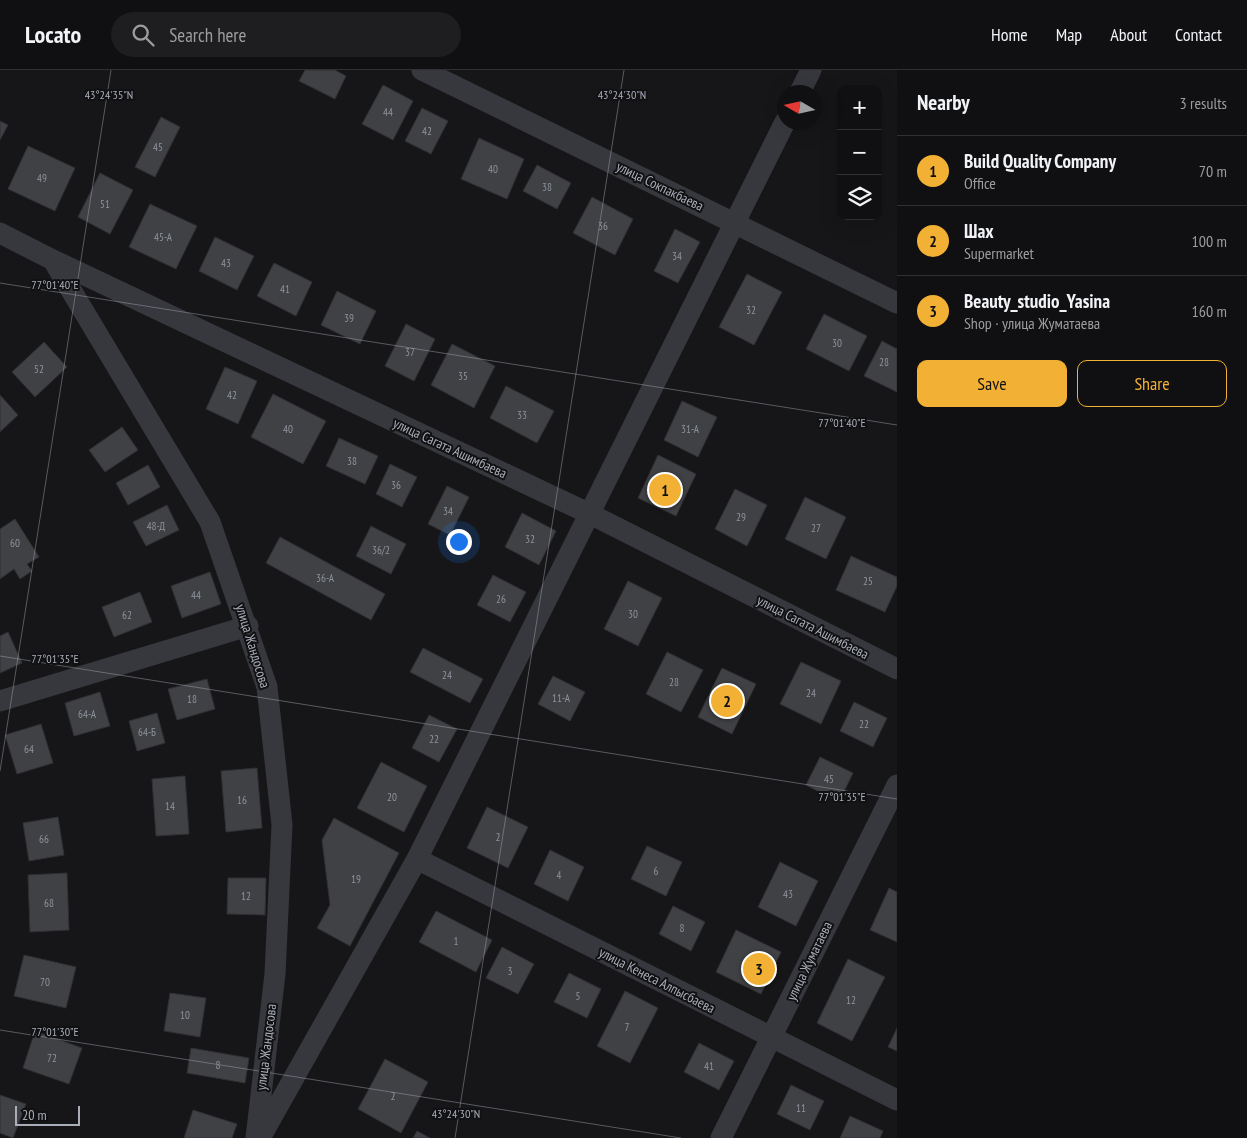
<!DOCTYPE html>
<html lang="en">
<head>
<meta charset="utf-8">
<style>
	body { margin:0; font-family:"PT Sans Narrow",sans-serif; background:#1e1e20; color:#f1f3f6 }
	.controls { position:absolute; right:15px; top:15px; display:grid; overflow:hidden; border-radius:10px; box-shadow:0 5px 20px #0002 }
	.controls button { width:45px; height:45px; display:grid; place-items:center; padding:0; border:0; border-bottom:1px solid #303032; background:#101012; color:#f1f3f6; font:25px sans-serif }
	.compass { position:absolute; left:777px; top:15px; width:45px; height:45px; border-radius:50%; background:#101012; box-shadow:0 5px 20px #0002; rotate:279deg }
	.scale { position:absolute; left:15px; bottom:12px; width:65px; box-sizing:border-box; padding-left:5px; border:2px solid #a8adb8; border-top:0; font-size:14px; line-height:18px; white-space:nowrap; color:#a8adb8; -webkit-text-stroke:4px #111113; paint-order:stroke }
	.you { position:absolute; left:458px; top:471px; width:18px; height:18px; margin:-12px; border:4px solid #fff; border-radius:50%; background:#1a73e8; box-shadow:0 0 0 8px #1a73e833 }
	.badge { display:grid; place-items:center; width:32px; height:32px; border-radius:50%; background:#f2b134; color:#111; font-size:16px; font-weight:700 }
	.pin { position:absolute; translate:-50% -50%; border:2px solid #fff; box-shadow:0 1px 5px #0006 }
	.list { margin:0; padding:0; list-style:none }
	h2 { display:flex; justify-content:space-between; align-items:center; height:65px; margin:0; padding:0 20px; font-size:21px }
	h2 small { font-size:16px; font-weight:400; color:#9c9d9f }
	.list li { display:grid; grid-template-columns:32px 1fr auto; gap:15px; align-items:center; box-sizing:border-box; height:70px; padding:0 20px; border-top:1px solid #303032 }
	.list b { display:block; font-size:19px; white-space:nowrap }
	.list p { margin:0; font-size:16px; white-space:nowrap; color:#9c9d9f }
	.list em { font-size:16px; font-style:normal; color:#9c9d9f }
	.actions { display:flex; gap:10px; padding:15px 20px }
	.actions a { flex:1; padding:11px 0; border:1px solid #f2b134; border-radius:10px; text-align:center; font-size:18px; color:#f2b134 }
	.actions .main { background:#f2b134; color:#111 }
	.icon { flex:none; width:28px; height:28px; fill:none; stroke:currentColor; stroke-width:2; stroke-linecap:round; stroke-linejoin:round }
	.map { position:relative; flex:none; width:897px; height:1068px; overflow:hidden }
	header { display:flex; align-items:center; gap:30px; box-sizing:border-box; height:70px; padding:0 25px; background:#101012; border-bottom:1px solid #303032 }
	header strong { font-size:24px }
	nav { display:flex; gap:28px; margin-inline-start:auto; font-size:18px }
	.search { width:350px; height:45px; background:#1e1e20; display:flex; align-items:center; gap:12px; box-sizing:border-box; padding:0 18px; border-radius:28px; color:#9c9d9f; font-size:19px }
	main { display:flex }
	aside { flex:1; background:#101012 }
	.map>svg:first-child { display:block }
</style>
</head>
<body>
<header>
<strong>Locato</strong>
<div class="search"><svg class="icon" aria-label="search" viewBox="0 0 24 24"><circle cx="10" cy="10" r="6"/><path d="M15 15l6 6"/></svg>Search here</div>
<nav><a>Home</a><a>Map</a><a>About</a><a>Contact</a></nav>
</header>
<main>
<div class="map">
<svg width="897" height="1068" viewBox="0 0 897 1068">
	<rect width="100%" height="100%" fill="#161618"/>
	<path fill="#404145" stroke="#303034" d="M 305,0 L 335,0 L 346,6 L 335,29 L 299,11 Z
		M 383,15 L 413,31 L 393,70 L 362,54 Z
		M 422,38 L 448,51 L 431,84 L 405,71 Z
		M 161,47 L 180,57 L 155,107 L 135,97 Z
		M 0,51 L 8,55 L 0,70 Z
		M 479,68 L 524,89 L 507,129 L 461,109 Z
		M 28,76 L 75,98 L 55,141 L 8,119 Z
		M 537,95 L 571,113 L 557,139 L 523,121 Z
		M 100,103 L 133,120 L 110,164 L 78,147 Z
		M 592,127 L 633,149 L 615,185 L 573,163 Z
		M 150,134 L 197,156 L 176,199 L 129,177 Z
		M 675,159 L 700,172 L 678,213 L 654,201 Z
		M 215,167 L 254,186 L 237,220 L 199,201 Z
		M 274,193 L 312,212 L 296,246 L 257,226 Z
		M 747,204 L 782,222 L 754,275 L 719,257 Z
		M 337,221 L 376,241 L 360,274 L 321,255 Z
		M 824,244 L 867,266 L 849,301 L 806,279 Z
		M 406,254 L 435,269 L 414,311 L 385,296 Z
		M 882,271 L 897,279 L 897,322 L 864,306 Z
		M 44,272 L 67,297 L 35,327 L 12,302 Z
		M 452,274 L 495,296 L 474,338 L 431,315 Z
		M 225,297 L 257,311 L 238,354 L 206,339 Z
		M 506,316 L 554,341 L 537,373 L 490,348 Z
		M 273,324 L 326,351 L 303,394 L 251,367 Z
		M 0,325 L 18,345 L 0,362 Z
		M 682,331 L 717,347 L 698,387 L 664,370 Z
		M 122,357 L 138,380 L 105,402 L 89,380 Z
		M 339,368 L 378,386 L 365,414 L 326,396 Z
		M 658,385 L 696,404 L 676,446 L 638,428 Z
		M 390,394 L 417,407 L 402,437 L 376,424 Z
		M 148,395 L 160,417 L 128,435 L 116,413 Z
		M 447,416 L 469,427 L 450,465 L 428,454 Z
		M 735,419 L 767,435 L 747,476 L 715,459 Z
		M 805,427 L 846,447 L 826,489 L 785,469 Z
		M 167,435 L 179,460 L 146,476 L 133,452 Z
		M 522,443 L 556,461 L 539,495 L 505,477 Z
		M 15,449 L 39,487 L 27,494 L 32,501 L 20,509 L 14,499 L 0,509 L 0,459 Z
		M 371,456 L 406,474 L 391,504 L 356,486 Z
		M 280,467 L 385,524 L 371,550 L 266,493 Z
		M 851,486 L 897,507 L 897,516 L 885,542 L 836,520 Z
		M 210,502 L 221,534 L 182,548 L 171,516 Z
		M 493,505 L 526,522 L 510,552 L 477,535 Z
		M 628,511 L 662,528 L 638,576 L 604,559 Z
		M 140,522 L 152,552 L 114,567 L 102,537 Z
		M 8,562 L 22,593 L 0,603 L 0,566 Z
		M 423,578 L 483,609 L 470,633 L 410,602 Z
		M 667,582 L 703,600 L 681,642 L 646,624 Z
		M 801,592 L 841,611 L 821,654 L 780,634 Z
		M 722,598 L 756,614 L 732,664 L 698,647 Z
		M 553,606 L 585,622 L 570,651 L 538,634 Z
		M 207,609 L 215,639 L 177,650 L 168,619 Z
		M 100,622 L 110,656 L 74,666 L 65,633 Z
		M 854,632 L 887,648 L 873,677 L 840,661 Z
		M 157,643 L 165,673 L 137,681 L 129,651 Z
		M 429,645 L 457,659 L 439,692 L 412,678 Z
		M 41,654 L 53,693 L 17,704 L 5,665 Z
		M 820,687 L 853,703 L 839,732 L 806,715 Z
		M 381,692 L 427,716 L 404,762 L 357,738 Z
		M 257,698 L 262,758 L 226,762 L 221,701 Z
		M 185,706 L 189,764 L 156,766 L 152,709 Z
		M 487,737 L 528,757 L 508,798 L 467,778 Z
		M 58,747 L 64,785 L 29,791 L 23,753 Z
		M 334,748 L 399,783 L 350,876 L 317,858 L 330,835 L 322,770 Z
		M 647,776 L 682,792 L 666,826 L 631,809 Z
		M 550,780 L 584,797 L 568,831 L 534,814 Z
		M 780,792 L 818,811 L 796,856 L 758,837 Z
		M 67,803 L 69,860 L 30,862 L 28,805 Z
		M 228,808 L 266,808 L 265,845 L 227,844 Z
		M 889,818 L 897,822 L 897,872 L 870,860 Z
		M 673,836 L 705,852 L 691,881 L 659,864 Z
		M 436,841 L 492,870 L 476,902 L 419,872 Z
		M 736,860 L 781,882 L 761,924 L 716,902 Z
		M 502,877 L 534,894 L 518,924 L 486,908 Z
		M 24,885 L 76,897 L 66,938 L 14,926 Z
		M 848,889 L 885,907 L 852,971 L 817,953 Z
		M 569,903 L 601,919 L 587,948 L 554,932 Z
		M 625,921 L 658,938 L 630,993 L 597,976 Z
		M 170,923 L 206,928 L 200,967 L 164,961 Z
		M 897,958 L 897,981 L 888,977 Z
		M 35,961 L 82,978 L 69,1014 L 23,998 Z
		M 699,973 L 734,991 L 719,1020 L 684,1002 Z
		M 191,978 L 249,988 L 245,1013 L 187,1003 Z
		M 385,989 L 428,1012 L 401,1063 L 358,1039 Z
		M 791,1015 L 824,1031 L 810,1060 L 777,1044 Z
		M 0,1025 L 26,1034 L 13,1068 L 0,1063 Z
		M 193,1040 L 237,1054 L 232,1068 L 184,1068 Z
		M 850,1046 L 883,1061 L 880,1068 L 840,1068 Z
		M 417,1061 L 430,1068 L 413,1068 Z"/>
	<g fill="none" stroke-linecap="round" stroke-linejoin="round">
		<path stroke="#37383d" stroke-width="21" d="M 422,0 L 897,233
			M 800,22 L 811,0
			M 0,163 L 53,190 L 590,444 L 897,599
			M 53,190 L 210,452 L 267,617 L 282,755 L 275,904 L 256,1068
			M 0,631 L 248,556
			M 417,789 L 897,1030
			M 260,1068 L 417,789 L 785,52
			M 721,1068 L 897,715"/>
	</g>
	<path fill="none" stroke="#a8adb8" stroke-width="1" stroke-opacity="0.45" d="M 0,213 L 897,355M 0,586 L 897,729M 0,701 L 111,0M 0,960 L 681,1068M 455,1068 L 624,0"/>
	<g text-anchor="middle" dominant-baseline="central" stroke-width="4" stroke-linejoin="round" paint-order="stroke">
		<g font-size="11" fill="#8e929b">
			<text x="388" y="42">44</text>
			<text x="427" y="61">42</text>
			<text x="158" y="77">45</text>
			<text x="493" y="99">40</text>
			<text x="42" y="108">49</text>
			<text x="547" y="117">38</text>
			<text x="105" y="134">51</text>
			<text x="603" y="156">36</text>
			<text x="163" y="167">45-А</text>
			<text x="677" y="186">34</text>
			<text x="226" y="193">43</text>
			<text x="285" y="219">41</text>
			<text x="751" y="240">32</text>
			<text x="349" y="248">39</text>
			<text x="837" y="273">30</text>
			<text x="410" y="282">37</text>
			<text x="884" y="292">28</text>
			<text x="39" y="299">52</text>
			<text x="463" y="306">35</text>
			<text x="232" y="325">42</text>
			<text x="522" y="345">33</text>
			<text x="288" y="359">40</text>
			<text x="690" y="359">31-А</text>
			<text x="352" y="391">38</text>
			<text x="396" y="415">36</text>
			<text x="448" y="441">34</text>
			<text x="741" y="447">29</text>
			<text x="156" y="456">48-Д</text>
			<text x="816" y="458">27</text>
			<text x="530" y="469">32</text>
			<text x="15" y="473">60</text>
			<text x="381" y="480">36/2</text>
			<text x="325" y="508">36-А</text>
			<text x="868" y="511">25</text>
			<text x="196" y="525">44</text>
			<text x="501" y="529">26</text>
			<text x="633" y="544">30</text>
			<text x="127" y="545">62</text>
			<text x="447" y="605">24</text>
			<text x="674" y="612">28</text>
			<text x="811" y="623">24</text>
			<text x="561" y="628">11-А</text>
			<text x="192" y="629">18</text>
			<text x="87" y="644">64-А</text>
			<text x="864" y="654">22</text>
			<text x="147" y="662">64-Б</text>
			<text x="434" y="669">22</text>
			<text x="29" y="679">64</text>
			<text x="829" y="709">45</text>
			<text x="392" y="727">20</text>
			<text x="242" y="730">16</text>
			<text x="170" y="736">14</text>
			<text x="498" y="767">2</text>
			<text x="44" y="769">66</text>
			<text x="656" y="801">6</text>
			<text x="559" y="805">4</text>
			<text x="356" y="809">19</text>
			<text x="788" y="824">43</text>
			<text x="246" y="826">12</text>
			<text x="49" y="833">68</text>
			<text x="682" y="858">8</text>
			<text x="456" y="871">1</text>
			<text x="510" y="901">3</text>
			<text x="45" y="912">70</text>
			<text x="578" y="926">5</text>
			<text x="851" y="930">12</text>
			<text x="185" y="945">10</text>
			<text x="627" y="957">7</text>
			<text x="52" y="988">72</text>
			<text x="218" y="995">8</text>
			<text x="709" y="996">41</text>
			<text x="393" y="1026">2</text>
			<text x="801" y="1038">11</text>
		</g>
		<g font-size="14" fill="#a8adb8" stroke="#111113">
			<text transform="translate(660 116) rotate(26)">улица Сокпакбаева</text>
			<text transform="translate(450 378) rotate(25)">улица Сагата Ашимбаева</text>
			<text transform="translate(813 557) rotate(27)">улица Сагата Ашимбаева</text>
			<text transform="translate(253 576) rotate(73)">улица Жандосова</text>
			<text transform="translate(809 891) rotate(-64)">улица Жуматаева</text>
			<text transform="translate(657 910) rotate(27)">улица Кенеса Алпысбаева</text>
			<text transform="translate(266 977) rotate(-83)">улица Жандосова</text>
		</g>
	</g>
	<g font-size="12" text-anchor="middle" fill="#a8adb8" stroke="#111113" stroke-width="4" stroke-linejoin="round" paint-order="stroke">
		<text x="109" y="29">43°24'35"N</text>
		<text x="622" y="29">43°24'30"N</text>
		<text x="55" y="219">77°01'40"E</text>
		<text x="842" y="357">77°01'40"E</text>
		<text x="55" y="593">77°01'35"E</text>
		<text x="842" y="731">77°01'35"E</text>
		<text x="55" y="966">77°01'30"E</text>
		<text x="456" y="1048">43°24'30"N</text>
	</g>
</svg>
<div class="controls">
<button>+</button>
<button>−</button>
<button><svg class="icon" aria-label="layers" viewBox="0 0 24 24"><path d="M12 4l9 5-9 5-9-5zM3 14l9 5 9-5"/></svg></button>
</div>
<svg class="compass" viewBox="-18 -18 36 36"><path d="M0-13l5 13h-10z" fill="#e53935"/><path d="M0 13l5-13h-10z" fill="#9c9d9f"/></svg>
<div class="scale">20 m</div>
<div class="you"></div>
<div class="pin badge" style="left:665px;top:420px">1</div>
<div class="pin badge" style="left:727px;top:631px">2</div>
<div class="pin badge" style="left:759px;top:899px">3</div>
</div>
<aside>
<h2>Nearby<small>3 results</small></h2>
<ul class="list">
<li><span class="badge">1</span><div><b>Build Quality Company</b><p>Office</p></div><em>70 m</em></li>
<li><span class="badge">2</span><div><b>Шах</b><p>Supermarket</p></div><em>100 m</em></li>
<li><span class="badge">3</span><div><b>Beauty_studio_Yasina</b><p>Shop · улица Жуматаева</p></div><em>160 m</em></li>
</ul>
<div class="actions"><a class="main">Save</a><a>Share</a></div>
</aside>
</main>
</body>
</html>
